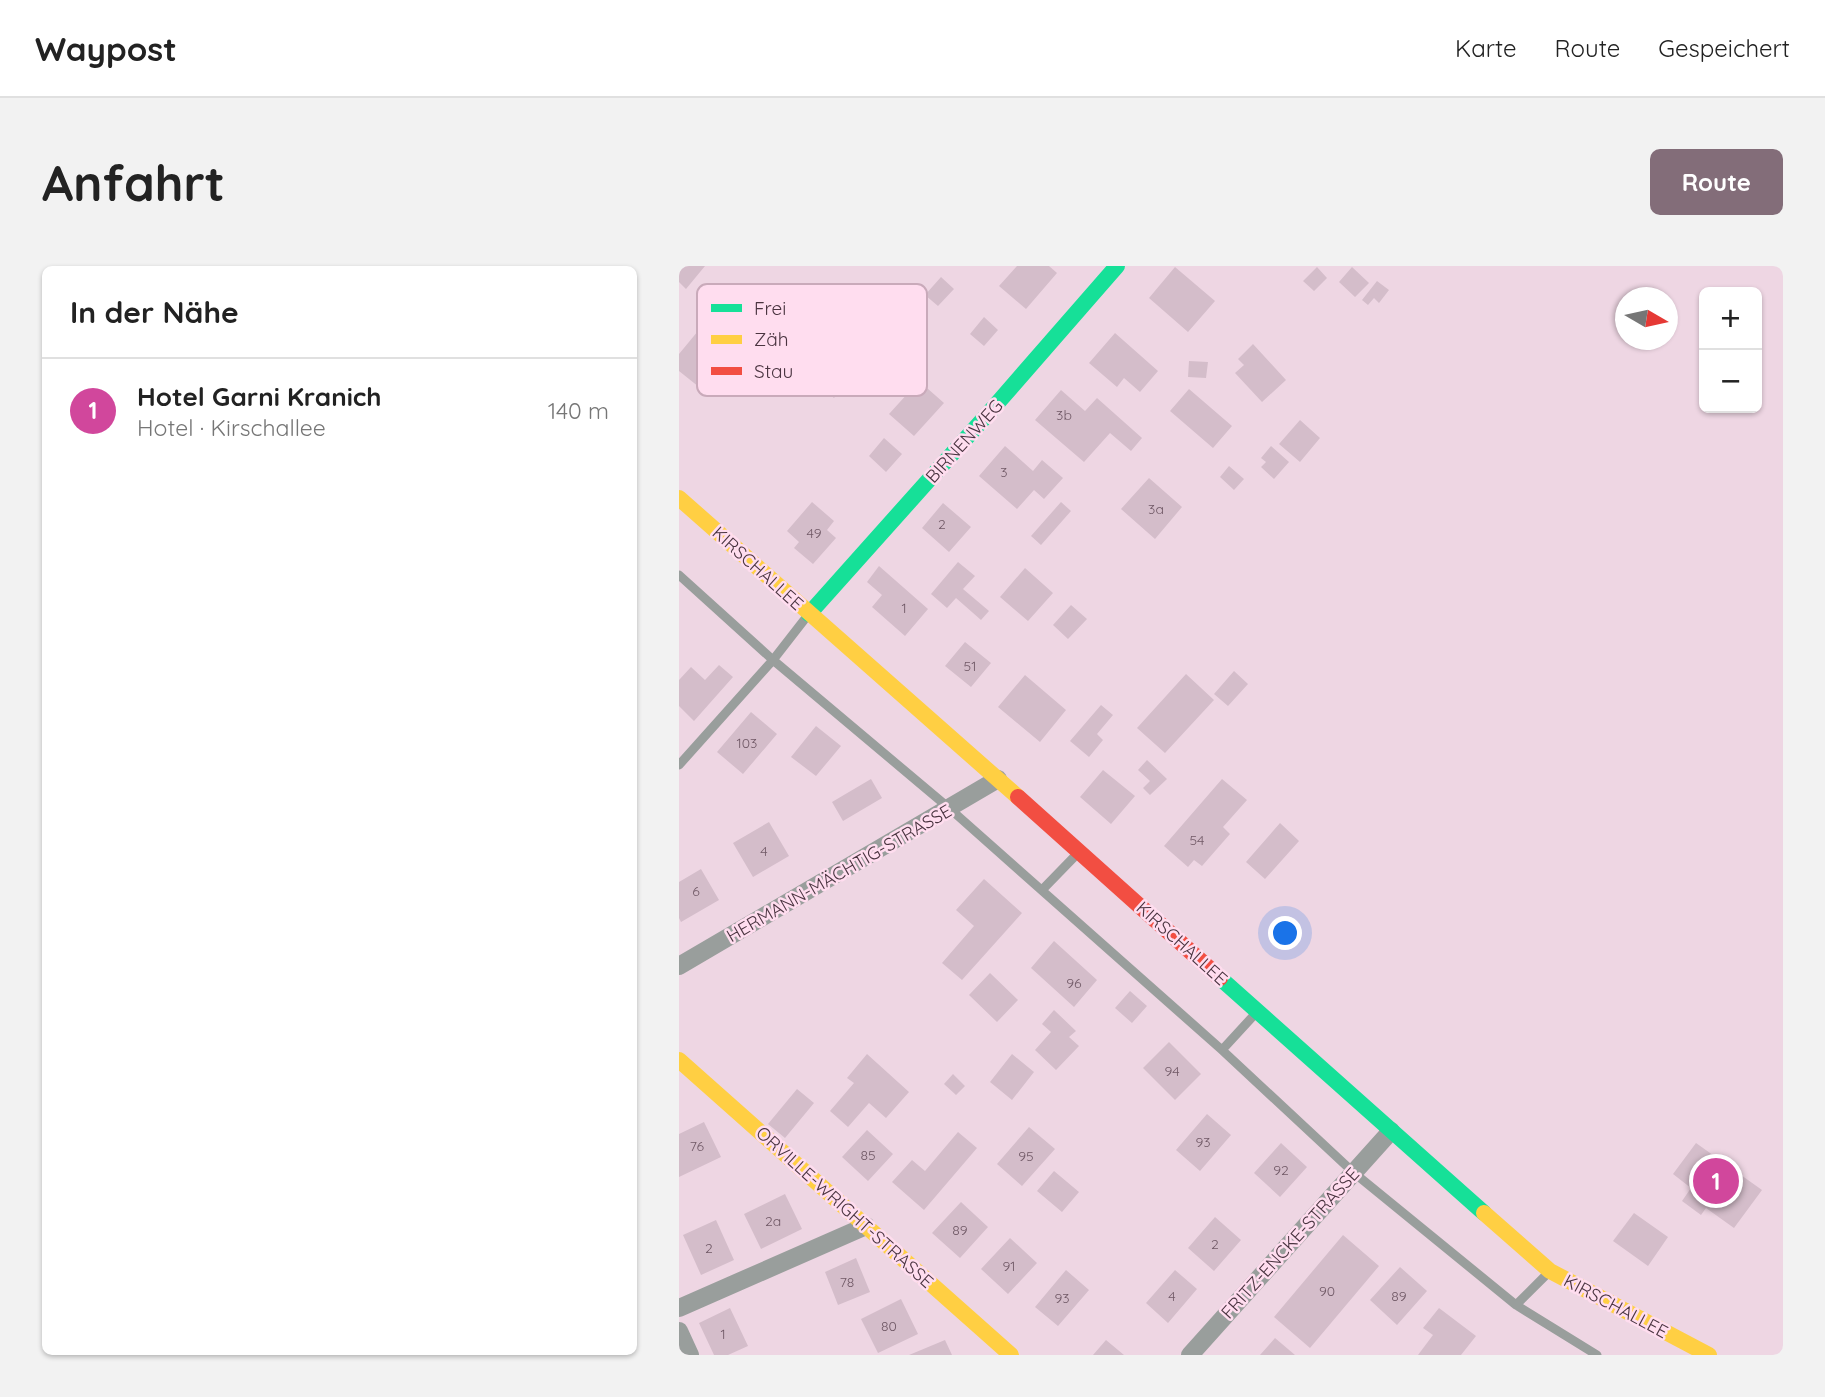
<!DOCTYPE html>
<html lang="de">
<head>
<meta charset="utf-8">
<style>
	body { margin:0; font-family:Quicksand,sans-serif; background:#f2f2f2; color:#222 }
	.controls { position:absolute; right:21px; top:21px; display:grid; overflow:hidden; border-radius:10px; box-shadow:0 2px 5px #0004 }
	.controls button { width:63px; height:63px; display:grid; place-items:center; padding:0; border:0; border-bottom:2px solid #e0e0e0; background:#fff; color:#222; font:35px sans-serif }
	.compass { position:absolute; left:936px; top:21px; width:63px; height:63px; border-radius:50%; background:#fff; box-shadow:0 2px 5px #0004; rotate:99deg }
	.you { position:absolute; left:607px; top:668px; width:24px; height:24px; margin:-18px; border:5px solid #fff; border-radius:50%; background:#1a73e8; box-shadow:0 0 0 10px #1a73e833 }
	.badge { display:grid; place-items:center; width:46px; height:46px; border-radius:50%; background:#836d79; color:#fff; font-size:23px; font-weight:700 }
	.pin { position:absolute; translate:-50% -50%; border:4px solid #fff; box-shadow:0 2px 7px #0006 }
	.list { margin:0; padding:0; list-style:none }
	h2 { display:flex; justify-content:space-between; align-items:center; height:91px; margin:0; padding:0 28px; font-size:30px }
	h2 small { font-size:23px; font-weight:400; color:#767676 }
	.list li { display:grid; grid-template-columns:46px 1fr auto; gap:21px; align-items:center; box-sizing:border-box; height:105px; padding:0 28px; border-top:2px solid #e0e0e0 }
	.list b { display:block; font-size:26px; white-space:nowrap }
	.list p { margin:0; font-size:23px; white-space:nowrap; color:#767676 }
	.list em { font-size:23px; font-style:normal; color:#767676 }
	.map { position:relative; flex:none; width:1104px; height:1089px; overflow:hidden; border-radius:10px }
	header { display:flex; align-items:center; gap:42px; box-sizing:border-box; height:98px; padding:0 35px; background:#fff; border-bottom:2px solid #e0e0e0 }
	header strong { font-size:33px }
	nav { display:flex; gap:38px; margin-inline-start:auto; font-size:24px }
	.intro { display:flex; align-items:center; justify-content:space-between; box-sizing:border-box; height:168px; padding:0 42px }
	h1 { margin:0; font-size:49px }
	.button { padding:18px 32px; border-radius:10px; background:#836d79; color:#fff; font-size:24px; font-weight:700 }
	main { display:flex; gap:42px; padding:0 42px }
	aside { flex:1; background:#fff; border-radius:10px; box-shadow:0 2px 5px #0004 }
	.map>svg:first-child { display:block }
</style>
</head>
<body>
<header>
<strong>Waypost</strong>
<nav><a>Karte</a><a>Route</a><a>Gespeichert</a></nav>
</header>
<div class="intro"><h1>Anfahrt</h1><a class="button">Route</a></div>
<main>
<aside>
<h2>In der Nähe<small></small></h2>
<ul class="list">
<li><span class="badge" style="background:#d1479c">1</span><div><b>Hotel Garni Kranich</b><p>Hotel · Kirschallee</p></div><em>140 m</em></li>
</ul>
</aside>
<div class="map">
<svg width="1104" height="1089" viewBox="0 0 1104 1089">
	<rect width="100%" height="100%" fill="#eed6e3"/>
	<path fill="#d4bdca" d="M 0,0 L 26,0 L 7,23 L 0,16 Z
		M 338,0 L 370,0 L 378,7 L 347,43 L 320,20 Z
		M 496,1 L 536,35 L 509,66 L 470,32 Z
		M 638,1 L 648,12 L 635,25 L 624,15 Z
		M 673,1 L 690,17 L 676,31 L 660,16 Z
		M 262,11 L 275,23 L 259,40 L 246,29 Z
		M 698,15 L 710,24 L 700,37 L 695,32 L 689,39 L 683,34 Z
		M 305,51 L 319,64 L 305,80 L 291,68 Z
		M 19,65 L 57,95 L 30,129 L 0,105 L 0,88 Z
		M 436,67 L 479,105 L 461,126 L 445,112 L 438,121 L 410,97 Z
		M 163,72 L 200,105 L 179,129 L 166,118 L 155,132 L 130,110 Z
		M 574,78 L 607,114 L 583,136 L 556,107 L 565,99 L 559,93 Z
		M 510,95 L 529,96 L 527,112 L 509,111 Z
		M 240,115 L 265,137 L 235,170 L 210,148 Z
		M 510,123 L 553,160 L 534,182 L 491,145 Z
		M 382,124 L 406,145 L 418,132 L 463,172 L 452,185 L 431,167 L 405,196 L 356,154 Z
		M 621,154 L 641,172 L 621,196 L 600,178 Z
		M 205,172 L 223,188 L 207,206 L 190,190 Z
		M 326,180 L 354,205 L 363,194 L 384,212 L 365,233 L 355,224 L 338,243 L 300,210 Z
		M 592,180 L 610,196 L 595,213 L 582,201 L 587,196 L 582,192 Z
		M 550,200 L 565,213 L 555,224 L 541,211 Z
		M 470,212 L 503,241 L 476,273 L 442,243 Z
		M 133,236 L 155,255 L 148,264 L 157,272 L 134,298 L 115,282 L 120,276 L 108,265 Z
		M 382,236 L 392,245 L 362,279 L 352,270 Z
		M 264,237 L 292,261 L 270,286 L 243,262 Z
		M 279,296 L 296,310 L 284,323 L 310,345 L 302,354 L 277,332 L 268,342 L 252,328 Z
		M 200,300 L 249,343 L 226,370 L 193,341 L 203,329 L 188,316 Z
		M 346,302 L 374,327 L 349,355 L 321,331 Z
		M 392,339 L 408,353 L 389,373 L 374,359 Z
		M 286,376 L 312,397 L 292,421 L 266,400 Z
		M 40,399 L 54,411 L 15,455 L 0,440 L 0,414 L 12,401 L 26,414 Z
		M 555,405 L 569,418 L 549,440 L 535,428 Z
		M 507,408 L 535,434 L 486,487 L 458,462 Z
		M 346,409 L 387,444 L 361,476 L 319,441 Z
		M 422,439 L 434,449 L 418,468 L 424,474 L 410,491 L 391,475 Z
		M 72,446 L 98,468 L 64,508 L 38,486 Z
		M 137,460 L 162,480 L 137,510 L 112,491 Z
		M 468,494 L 488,513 L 471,529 L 464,522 L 471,515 L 459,504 Z
		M 424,504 L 456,530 L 432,558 L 401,531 Z
		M 192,513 L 203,532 L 164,555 L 153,536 Z
		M 543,513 L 568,534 L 544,561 L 551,568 L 523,600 L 515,594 L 509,601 L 485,580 Z
		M 90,556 L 110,590 L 74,611 L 54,577 Z
		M 601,557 L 620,575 L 586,613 L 567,596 Z
		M 22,603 L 40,634 L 2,656 L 0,652 L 0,616 Z
		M 305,613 L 343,647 L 283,714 L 263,697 L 295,660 L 277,644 Z
		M 375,675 L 418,714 L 395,741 L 352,702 Z
		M 311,707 L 339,734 L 318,756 L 290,729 Z
		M 451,725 L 468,740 L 453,757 L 436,742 Z
		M 375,744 L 397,765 L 390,771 L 400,780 L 377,804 L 356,784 L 372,766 L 363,758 Z
		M 490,776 L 522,808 L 496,834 L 464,802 Z
		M 188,788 L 230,826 L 207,852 L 190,837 L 169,861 L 151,845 L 175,817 L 168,812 Z
		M 333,788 L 355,806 L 333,834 L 311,816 Z
		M 274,808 L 286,820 L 277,829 L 265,818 Z
		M 118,823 L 135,837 L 106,872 L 89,858 Z
		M 528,848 L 552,869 L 521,905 L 497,884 Z
		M 25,856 L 42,891 L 0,911 L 0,868 Z
		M 350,861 L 376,883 L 343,920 L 318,898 Z
		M 188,864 L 214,888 L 189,915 L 163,891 Z
		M 279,866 L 298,882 L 245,944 L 213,916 L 233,894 L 246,905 Z
		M 602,877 L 628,901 L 601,931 L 575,907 Z
		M 1017,877 L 1083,924 L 1055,962 L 1027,942 L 1022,949 L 1003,935 L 1012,922 L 994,908 Z
		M 375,905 L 400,926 L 383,946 L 358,925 Z
		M 106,928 L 123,963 L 82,983 L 65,948 Z
		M 282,936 L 309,961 L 281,992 L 253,967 Z
		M 955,947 L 989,971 L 969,1000 L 934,975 Z
		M 536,951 L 562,974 L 535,1005 L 509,982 Z
		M 37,954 L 55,994 L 22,1009 L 4,969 Z
		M 664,969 L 700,1000 L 631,1082 L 595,1051 Z
		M 331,972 L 358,997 L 329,1028 L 302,1003 Z
		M 177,992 L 191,1026 L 159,1039 L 146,1006 Z
		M 721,1001 L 748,1025 L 718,1059 L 691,1034 Z
		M 387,1004 L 410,1024 L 379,1060 L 356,1041 Z
		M 496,1004 L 518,1023 L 489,1057 L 467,1037 Z
		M 222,1033 L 239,1068 L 199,1087 L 182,1053 Z
		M 51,1042 L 69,1080 L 49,1089 L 35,1089 L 20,1057 Z
		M 760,1042 L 797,1070 L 782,1089 L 739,1089 L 754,1069 L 744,1062 Z
		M 596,1072 L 616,1089 L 581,1089 Z
		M 266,1074 L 273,1089 L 230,1089 Z
		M 427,1074 L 445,1089 L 414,1089 Z"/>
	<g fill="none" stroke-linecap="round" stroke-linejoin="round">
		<path stroke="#999e9c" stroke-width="9" d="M 0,309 L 94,394 L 270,542 L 543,784 L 674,906 L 837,1039 L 918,1089
			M 0,499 L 94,394 L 129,349
			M 363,624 L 398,588
			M 543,784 L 577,747
			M 837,1039 L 870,1006"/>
		<path stroke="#999e9c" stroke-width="18" d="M 0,700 L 319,513
			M 0,1042 L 187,960
			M 0,1065 L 11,1089
			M 511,1089 L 712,865"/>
		<path stroke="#16e098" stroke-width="16" d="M 130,348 L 315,141 L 438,0
			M 541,712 L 805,947"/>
		<path stroke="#ffcf43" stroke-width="16" d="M 0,232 L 339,531
			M 0,794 L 332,1089
			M 805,947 L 871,1005 L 1030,1089"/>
		<path stroke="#f24e42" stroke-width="16" d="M 339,531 L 541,712"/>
	</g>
	<g text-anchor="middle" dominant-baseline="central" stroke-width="5" stroke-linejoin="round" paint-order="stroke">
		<g font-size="14" fill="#705966">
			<text x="385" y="149">3b</text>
			<text x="325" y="206">3</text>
			<text x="477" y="243">3a</text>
			<text x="263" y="258">2</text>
			<text x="135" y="267">49</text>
			<text x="225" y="342">1</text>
			<text x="291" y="400">51</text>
			<text x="68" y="477">103</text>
			<text x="518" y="574">54</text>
			<text x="85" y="585">4</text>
			<text x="17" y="625">6</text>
			<text x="395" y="717">96</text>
			<text x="493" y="805">94</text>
			<text x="524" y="876">93</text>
			<text x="18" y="880">76</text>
			<text x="189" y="889">85</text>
			<text x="347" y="890">95</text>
			<text x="602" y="904">92</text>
			<text x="94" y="955">2a</text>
			<text x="281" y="964">89</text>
			<text x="536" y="978">2</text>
			<text x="30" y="982">2</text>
			<text x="330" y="1000">91</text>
			<text x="168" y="1016">78</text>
			<text x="648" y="1025">90</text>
			<text x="493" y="1030">4</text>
			<text x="720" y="1030">89</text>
			<text x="383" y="1032">93</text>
			<text x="210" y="1060">80</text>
			<text x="44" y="1068">1</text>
		</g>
		<g font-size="18" fill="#4a3440" stroke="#ffddef">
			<text transform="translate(285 175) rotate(-48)">BIRNENWEG</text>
			<text transform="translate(79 302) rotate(42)">KIRSCHALLEE</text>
			<text transform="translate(160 607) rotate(-30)">HERMANN-MÄCHTIG-STRASSE</text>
			<text transform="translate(503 677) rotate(42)">KIRSCHALLEE</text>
			<text transform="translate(166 941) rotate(42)">ORVILLE-WRIGHT-STRASSE</text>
			<text transform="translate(611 977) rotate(-48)">FRITZ-ENCKE-STRASSE</text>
			<text transform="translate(937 1040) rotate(28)">KIRSCHALLEE</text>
		</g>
	</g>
	<rect x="18" y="18" width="230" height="112" rx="10" fill="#ffddef" stroke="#c9aaba" stroke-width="2"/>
	<rect x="32" y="38" width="31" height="8" fill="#16e098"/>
	<rect x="32" y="69" width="31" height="9" fill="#ffcf43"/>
	<rect x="32" y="101" width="31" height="8" fill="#f24e42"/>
	<g font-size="19" fill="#4a3440">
		<text x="75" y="49">Frei</text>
		<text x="75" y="80">Zäh</text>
		<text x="75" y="112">Stau</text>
	</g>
</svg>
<div class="controls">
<button>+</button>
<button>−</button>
</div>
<svg class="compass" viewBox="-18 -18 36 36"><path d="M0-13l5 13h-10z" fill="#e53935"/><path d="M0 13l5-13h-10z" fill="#767676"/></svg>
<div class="you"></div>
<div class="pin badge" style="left:1037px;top:915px;background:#d1479c">1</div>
</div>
</main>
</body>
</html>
